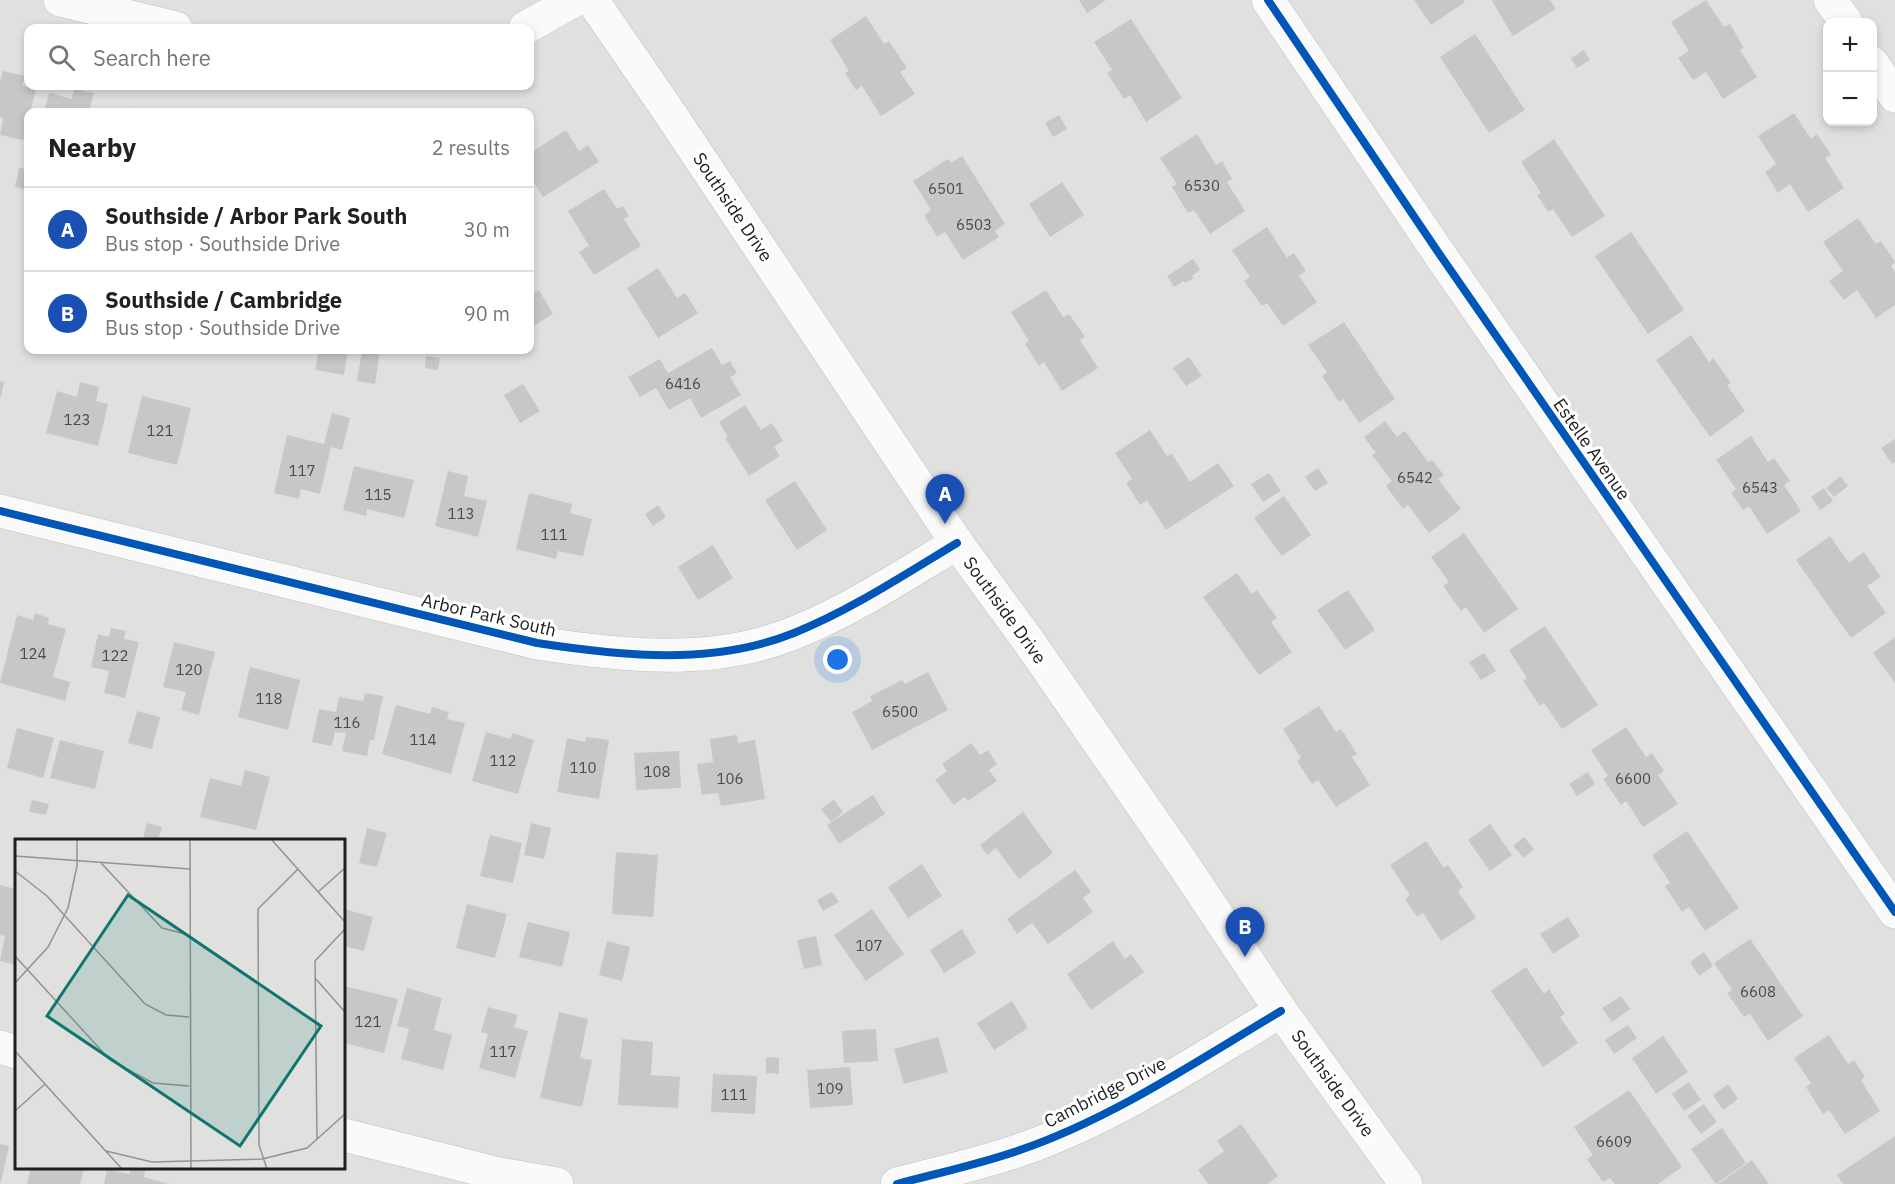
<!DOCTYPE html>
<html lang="en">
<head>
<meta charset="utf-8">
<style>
	body { margin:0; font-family:"IBM Plex Sans",sans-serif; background:#f2f2f2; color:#202124 }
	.controls { position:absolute; right:18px; top:18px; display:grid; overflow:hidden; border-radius:12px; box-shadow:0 3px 9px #0003 }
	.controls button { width:54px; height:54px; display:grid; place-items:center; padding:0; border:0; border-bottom:2px solid #e0e0e0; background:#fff; color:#202124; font:30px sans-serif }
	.you { position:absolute; left:838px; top:660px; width:21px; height:21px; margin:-15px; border:4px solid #fff; border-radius:50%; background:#1a73e8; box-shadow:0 0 0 9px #1a73e833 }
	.badge { display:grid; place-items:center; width:39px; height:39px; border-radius:50%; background:#0b8043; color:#fff; font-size:20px; font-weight:700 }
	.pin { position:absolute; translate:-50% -50px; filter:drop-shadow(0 2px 3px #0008) }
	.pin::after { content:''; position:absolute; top:32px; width:21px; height:18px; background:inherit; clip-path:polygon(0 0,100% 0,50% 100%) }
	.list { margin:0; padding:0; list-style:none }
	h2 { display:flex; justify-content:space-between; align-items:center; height:78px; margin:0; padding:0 24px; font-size:26px }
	h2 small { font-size:20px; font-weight:400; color:#757577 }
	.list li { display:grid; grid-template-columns:39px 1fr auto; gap:18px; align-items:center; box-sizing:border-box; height:84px; padding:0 24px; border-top:2px solid #e0e0e0 }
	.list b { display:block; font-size:22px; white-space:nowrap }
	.list p { margin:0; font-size:20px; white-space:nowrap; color:#757577 }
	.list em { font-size:20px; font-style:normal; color:#757577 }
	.icon { flex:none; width:33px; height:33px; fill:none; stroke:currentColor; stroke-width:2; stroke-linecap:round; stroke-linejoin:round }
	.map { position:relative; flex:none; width:1895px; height:1184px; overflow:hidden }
	.search { position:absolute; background:#fff; box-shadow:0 3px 9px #0003; left:24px; top:24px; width:510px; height:66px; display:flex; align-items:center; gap:15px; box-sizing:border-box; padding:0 21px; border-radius:12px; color:#757577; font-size:22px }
	.panel { position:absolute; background:#fff; box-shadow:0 3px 9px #0003; left:24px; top:108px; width:510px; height:246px; border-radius:12px }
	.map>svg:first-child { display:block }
</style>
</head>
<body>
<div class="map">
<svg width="1895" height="1184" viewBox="0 0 1895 1184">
	<rect width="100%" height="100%" fill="#e0e1de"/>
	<path fill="#c7c8c6" d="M 1079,0 L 1106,0 L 1087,13 Z
		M 1414,0 L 1463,0 L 1465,2 L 1431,25 Z
		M 1494,0 L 1550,0 L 1556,9 L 1513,36 L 1492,1 Z
		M 1706,0 L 1724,27 L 1730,24 L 1744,48 L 1740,50 L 1757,77 L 1723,99 L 1706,72 L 1693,80 L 1678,58 L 1689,51 L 1671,22 Z
		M 866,16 L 884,44 L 889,41 L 907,68 L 900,72 L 915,94 L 881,116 L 862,86 L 856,90 L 845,73 L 849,71 L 830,40 Z
		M 1131,19 L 1182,98 L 1146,122 L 1130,95 L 1124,99 L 1107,73 L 1112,70 L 1094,42 Z
		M 1475,34 L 1525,110 L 1489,133 L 1440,57 Z
		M 1584,50 L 1590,60 L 1577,68 L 1571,58 Z
		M 3,71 L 25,76 L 22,86 L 36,89 L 23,140 L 0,135 L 3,118 L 0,117 L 0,81 Z
		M 74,89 L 94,93 L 89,112 L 44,112 L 49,93 L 72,99 Z
		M 135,107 L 150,112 L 133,112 Z
		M 1794,113 L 1811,139 L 1817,134 L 1831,155 L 1825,158 L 1844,188 L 1808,212 L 1790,184 L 1778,193 L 1765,172 L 1776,164 L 1758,136 Z
		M 1059,115 L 1067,129 L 1053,137 L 1045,123 Z
		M 566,130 L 579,151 L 588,145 L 599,162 L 543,197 L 530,176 L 530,153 Z
		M 1197,134 L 1216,165 L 1222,161 L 1232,179 L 1227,182 L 1245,211 L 1210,234 L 1194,210 L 1188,213 L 1172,187 L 1177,184 L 1160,158 Z
		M 1554,139 L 1605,216 L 1572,237 L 1553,209 L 1548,212 L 1537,195 L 1541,193 L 1521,162 Z
		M 962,156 L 1005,224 L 995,231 L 999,237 L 963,260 L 945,232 L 937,237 L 924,215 L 931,210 L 913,181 L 948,159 L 951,163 Z
		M 19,168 L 28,169 L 28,190 L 15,187 Z
		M 1062,182 L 1084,215 L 1050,237 L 1029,204 Z
		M 604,189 L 617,209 L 623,206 L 629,216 L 624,219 L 641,246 L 594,275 L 579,252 L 589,246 L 568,211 Z
		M 1858,218 L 1876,244 L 1881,241 L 1895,262 L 1891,266 L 1895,272 L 1895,305 L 1876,318 L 1857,290 L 1844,300 L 1829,281 L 1843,271 L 1823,242 Z
		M 1267,227 L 1287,258 L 1294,253 L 1306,271 L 1299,276 L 1317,302 L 1283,326 L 1267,303 L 1262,306 L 1244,281 L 1250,277 L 1232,250 Z
		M 1631,232 L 1684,310 L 1648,334 L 1595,256 Z
		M 1193,259 L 1200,270 L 1192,276 L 1194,278 L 1185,283 L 1184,281 L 1174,287 L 1167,276 Z
		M 658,268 L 677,298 L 685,293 L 698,313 L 658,338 L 627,288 Z
		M 539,290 L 553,314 L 530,328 L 530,295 Z
		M 1046,290 L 1063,317 L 1069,314 L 1085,337 L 1080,340 L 1098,368 L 1062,391 L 1044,362 L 1039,366 L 1025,344 L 1029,341 L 1011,312 Z
		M 1344,322 L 1395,399 L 1359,423 L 1343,399 L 1339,402 L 1322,376 L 1327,372 L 1308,345 Z
		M 1691,335 L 1709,362 L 1713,358 L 1731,383 L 1727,385 L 1745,411 L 1710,437 L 1656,360 Z
		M 712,348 L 722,365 L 730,361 L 737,373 L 730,377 L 741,395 L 701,418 L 690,398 L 669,410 L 656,388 L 640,397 L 628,377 L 660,359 L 668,373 Z
		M 319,350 L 348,350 L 344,375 L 315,370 Z
		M 362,350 L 380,350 L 375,384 L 357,381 Z
		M 426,356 L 440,358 L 438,370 L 425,368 Z
		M 1189,357 L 1202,376 L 1186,386 L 1173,368 Z
		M 0,381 L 4,382 L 1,397 L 0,396 Z
		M 80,382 L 99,387 L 96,401 L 108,404 L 98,446 L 46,433 L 57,391 L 77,397 Z
		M 523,384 L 540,411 L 520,423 L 504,395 Z
		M 142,396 L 191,408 L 177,465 L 128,453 Z
		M 745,405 L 761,430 L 772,423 L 783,441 L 774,447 L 780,456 L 749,476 L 725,438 L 728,437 L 719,422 Z
		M 332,413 L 350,418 L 342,450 L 331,447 L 320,494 L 301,489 L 299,499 L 274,493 L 287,435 L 324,444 Z
		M 1385,421 L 1397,437 L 1405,431 L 1428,462 L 1432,460 L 1444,475 L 1438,479 L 1461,509 L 1429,533 L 1408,505 L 1403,509 L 1386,486 L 1392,481 L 1372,455 L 1376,453 L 1364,437 Z
		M 1150,430 L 1167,456 L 1172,454 L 1190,482 L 1218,463 L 1234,486 L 1166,530 L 1147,500 L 1140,505 L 1126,483 L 1132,479 L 1115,453 Z
		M 1751,436 L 1768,462 L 1774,458 L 1790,481 L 1784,485 L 1801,511 L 1767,534 L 1749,506 L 1743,510 L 1731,493 L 1736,489 L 1716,460 Z
		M 1895,439 L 1895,462 L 1892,464 L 1881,448 Z
		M 354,466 L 414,480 L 404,518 L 367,509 L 366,516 L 343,510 Z
		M 1318,468 L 1328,483 L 1315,491 L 1305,477 Z
		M 448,471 L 468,476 L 464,496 L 487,501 L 478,537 L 435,526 Z
		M 1269,473 L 1281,491 L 1263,502 L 1251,484 Z
		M 1840,476 L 1848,486 L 1834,497 L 1826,488 Z
		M 795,481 L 827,530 L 797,550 L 765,500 Z
		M 1824,488 L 1833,501 L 1820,510 L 1811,497 Z
		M 529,493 L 572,504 L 570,513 L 592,519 L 583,556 L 558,551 L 556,559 L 516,549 Z
		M 1284,496 L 1311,535 L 1282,556 L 1254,518 Z
		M 658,505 L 666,517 L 653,526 L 645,514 Z
		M 1464,533 L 1518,609 L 1484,633 L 1466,607 L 1461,611 L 1443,586 L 1449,582 L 1431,557 Z
		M 1830,536 L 1849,563 L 1864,552 L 1881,577 L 1867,586 L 1886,613 L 1851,638 L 1796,560 Z
		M 713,545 L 733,578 L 698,600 L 678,567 Z
		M 1237,573 L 1252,594 L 1257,590 L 1277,618 L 1271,622 L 1292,652 L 1259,675 L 1203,597 Z
		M 1348,590 L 1375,630 L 1345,650 L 1317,610 Z
		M 35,613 L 49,618 L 48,624 L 66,629 L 53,677 L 70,682 L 65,701 L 0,683 L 17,615 L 33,620 Z
		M 1545,626 L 1598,705 L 1562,729 L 1544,703 L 1540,706 L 1523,681 L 1527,678 L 1509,650 Z
		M 111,628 L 126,631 L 124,639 L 139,642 L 125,698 L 104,693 L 109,671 L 91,667 L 98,634 L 109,637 Z
		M 1895,637 L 1895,683 L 1873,653 Z
		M 174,642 L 215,652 L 199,715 L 181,710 L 186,692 L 163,687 Z
		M 1484,653 L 1496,671 L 1481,680 L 1469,662 Z
		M 250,667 L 300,680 L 288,730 L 238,717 Z
		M 928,672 L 948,710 L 872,750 L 852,712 L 872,701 L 870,696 L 902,680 L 905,684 Z
		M 365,693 L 383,696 L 374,740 L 370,740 L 367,756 L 342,751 L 346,733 L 335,732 L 332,746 L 312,742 L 319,709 L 336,712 L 339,697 L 363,701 Z
		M 396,705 L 430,714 L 432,707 L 449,712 L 447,719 L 465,723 L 451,774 L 382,754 Z
		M 1319,706 L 1336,732 L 1341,729 L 1357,754 L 1352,757 L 1370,785 L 1336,807 L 1318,780 L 1312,784 L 1297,761 L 1301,758 L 1283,729 Z
		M 137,711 L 160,717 L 152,749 L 128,743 Z
		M 1626,727 L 1646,757 L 1652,753 L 1664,771 L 1658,775 L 1678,804 L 1643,827 L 1626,801 L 1621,805 L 1603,779 L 1608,776 L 1591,750 Z
		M 17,728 L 54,738 L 43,778 L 7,768 Z
		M 486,732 L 511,739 L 512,733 L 534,740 L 518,794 L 472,781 Z
		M 737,735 L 738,743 L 755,740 L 765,799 L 721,806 L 718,793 L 702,795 L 697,764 L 713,762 L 710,739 Z
		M 586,737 L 609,740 L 599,799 L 557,792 L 567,738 L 585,742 Z
		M 60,740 L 104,751 L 95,789 L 50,778 Z
		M 971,743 L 980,755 L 988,750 L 997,764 L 989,770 L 997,781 L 968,801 L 965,797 L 954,805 L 935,780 L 947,771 L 942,764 Z
		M 679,751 L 681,788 L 636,790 L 634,753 Z
		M 245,770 L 270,777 L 256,830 L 200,817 L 210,778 L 241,786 Z
		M 1588,772 L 1595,784 L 1577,796 L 1569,784 Z
		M 873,795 L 885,814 L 839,844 L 827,825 Z
		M 32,800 L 49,804 L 46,815 L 29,812 Z
		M 834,800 L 843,812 L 831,822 L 821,809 Z
		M 1023,812 L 1053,853 L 1019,879 L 996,848 L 987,855 L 980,845 Z
		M 147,823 L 162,827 L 158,840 L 143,839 Z
		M 531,823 L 551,828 L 544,859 L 524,855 Z
		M 1490,824 L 1512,855 L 1490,871 L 1468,840 Z
		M 367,828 L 387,833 L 377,867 L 359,863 Z
		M 1687,831 L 1739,908 L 1705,931 L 1689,907 L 1682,912 L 1665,886 L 1670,883 L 1652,855 Z
		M 490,835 L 522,843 L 513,883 L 480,876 Z
		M 1524,837 L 1534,849 L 1524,858 L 1513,846 Z
		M 1426,841 L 1444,868 L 1448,865 L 1463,887 L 1458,891 L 1476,918 L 1441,941 L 1423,913 L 1417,917 L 1405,899 L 1410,895 L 1390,865 Z
		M 616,852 L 658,855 L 653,917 L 612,914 Z
		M 922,864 L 942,896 L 908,918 L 888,887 Z
		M 1075,870 L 1091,892 L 1083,898 L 1093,912 L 1048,944 L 1032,923 L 1017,934 L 1007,919 Z
		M 0,885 L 16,889 L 16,965 L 0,961 L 5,936 L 0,935 Z
		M 832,892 L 839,902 L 823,911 L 817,900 Z
		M 467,904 L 507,914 L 495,958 L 456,948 Z
		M 344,909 L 373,917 L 364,951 L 344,946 Z
		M 872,909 L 904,954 L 866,981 L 834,935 Z
		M 1568,917 L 1580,936 L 1553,954 L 1540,934 Z
		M 528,922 L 570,932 L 562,967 L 519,957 Z
		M 962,929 L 976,953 L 944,973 L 930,950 Z
		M 816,936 L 822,965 L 804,969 L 797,940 Z
		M 1750,939 L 1803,1016 L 1768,1041 L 1750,1014 L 1744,1017 L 1727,993 L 1732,990 L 1714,963 Z
		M 607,941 L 630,947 L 622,981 L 599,975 Z
		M 1113,941 L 1125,959 L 1131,954 L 1144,972 L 1091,1010 L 1067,974 Z
		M 1704,952 L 1713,966 L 1699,976 L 1690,962 Z
		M 1526,967 L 1544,994 L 1549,989 L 1565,1014 L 1560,1017 L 1578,1043 L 1543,1067 L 1491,991 Z
		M 344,986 L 398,999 L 384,1053 L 344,1043 Z
		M 407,988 L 442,998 L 434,1030 L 452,1035 L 443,1070 L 401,1059 L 409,1029 L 397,1026 Z
		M 1621,996 L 1630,1009 L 1612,1022 L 1602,1008 Z
		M 1012,1001 L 1028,1028 L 994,1050 L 977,1023 Z
		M 488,1007 L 518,1015 L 514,1027 L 528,1031 L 515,1078 L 479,1068 L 488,1034 L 481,1032 Z
		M 559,1012 L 588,1019 L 580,1058 L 592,1060 L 582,1107 L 540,1098 Z
		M 1628,1025 L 1637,1038 L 1614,1054 L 1605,1040 Z
		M 876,1029 L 878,1061 L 844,1063 L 842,1031 Z
		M 1829,1035 L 1848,1064 L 1854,1060 L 1865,1077 L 1861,1080 L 1880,1111 L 1845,1134 L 1829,1110 L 1823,1114 L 1806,1087 L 1811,1083 L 1794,1058 Z
		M 1663,1036 L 1688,1072 L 1656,1094 L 1632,1058 Z
		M 938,1037 L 948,1072 L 904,1084 L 894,1049 Z
		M 622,1039 L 653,1042 L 651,1075 L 680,1077 L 678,1108 L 618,1105 Z
		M 766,1057 L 779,1058 L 779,1074 L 766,1073 Z
		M 850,1067 L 853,1105 L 810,1108 L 807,1070 Z
		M 713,1074 L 757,1076 L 755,1114 L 711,1112 Z
		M 1689,1082 L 1701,1100 L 1684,1111 L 1672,1094 Z
		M 1728,1084 L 1738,1099 L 1723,1110 L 1713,1095 Z
		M 1629,1090 L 1682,1167 L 1658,1184 L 1615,1184 L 1610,1178 L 1603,1182 L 1587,1159 L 1593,1155 L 1574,1127 Z
		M 1704,1104 L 1717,1122 L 1701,1134 L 1687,1116 Z
		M 1241,1124 L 1278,1176 L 1267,1184 L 1208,1184 L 1198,1170 L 1224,1151 L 1217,1141 Z
		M 1722,1128 L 1746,1163 L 1716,1184 L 1691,1149 Z
		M 1895,1136 L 1895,1184 L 1843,1184 L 1837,1175 Z
		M 0,1144 L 9,1146 L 1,1182 L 0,1182 Z
		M 1752,1160 L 1769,1184 L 1718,1184 Z
		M 31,1168 L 84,1168 L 80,1184 L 27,1184 Z
		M 131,1168 L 145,1170 L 144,1177 L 169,1184 L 104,1184 L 107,1169 L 129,1174 Z"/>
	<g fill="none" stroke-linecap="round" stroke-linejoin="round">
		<g stroke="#bfbfbe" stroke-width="34">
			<path id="minor" d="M 60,0 L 176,28
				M 1268,0 L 1438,252 L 1895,912
				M 1830,0 L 1846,22
				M 525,28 L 575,0
				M 1872,63 L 1895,96
				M 0,511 L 537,643 C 622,656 712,666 794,633 C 851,610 904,575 957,543
				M 0,1047 L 16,1052
				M 344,1135 L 499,1174 L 557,1184
				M 897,1184 C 938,1173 980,1164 1020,1150 C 1113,1118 1197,1061 1281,1011"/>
		</g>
		<g stroke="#bfbfbe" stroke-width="34">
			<path id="secondary" d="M 592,0 L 665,106 L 957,543 L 1027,639 L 1183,864 L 1281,1011 L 1406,1184"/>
		</g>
		<use href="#minor" stroke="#fafafa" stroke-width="33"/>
		<use href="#secondary" stroke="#fafafa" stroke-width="33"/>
		<g stroke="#fff" stroke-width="11">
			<path id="cycleway" d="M 1268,0 L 1438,252 L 1895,912
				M 0,511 L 537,643 C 622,656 712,666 794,633 C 851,610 904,575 957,543
				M 897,1184 C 938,1173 980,1164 1020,1150 C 1113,1118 1197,1061 1281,1011"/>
		</g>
		<use href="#cycleway" stroke="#0057b8" stroke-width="8"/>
	</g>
	<g text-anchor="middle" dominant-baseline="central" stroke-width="6" stroke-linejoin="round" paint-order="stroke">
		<g font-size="15" fill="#4a4a48">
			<text x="1202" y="185">6530</text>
			<text x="946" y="188">6501</text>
			<text x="974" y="224">6503</text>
			<text x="683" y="383">6416</text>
			<text x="77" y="419">123</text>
			<text x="160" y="430">121</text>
			<text x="302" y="470">117</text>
			<text x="1415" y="477">6542</text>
			<text x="1760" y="487">6543</text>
			<text x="378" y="494">115</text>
			<text x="461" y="513">113</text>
			<text x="554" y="534">111</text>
			<text x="33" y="653">124</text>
			<text x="115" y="655">122</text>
			<text x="189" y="669">120</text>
			<text x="269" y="698">118</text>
			<text x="900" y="711">6500</text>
			<text x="347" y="722">116</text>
			<text x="423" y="739">114</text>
			<text x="503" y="760">112</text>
			<text x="583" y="767">110</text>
			<text x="657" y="771">108</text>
			<text x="730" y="778">106</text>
			<text x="1633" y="778">6600</text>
			<text x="869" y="945">107</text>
			<text x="1758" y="991">6608</text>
			<text x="368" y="1021">121</text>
			<text x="503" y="1051">117</text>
			<text x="830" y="1088">109</text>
			<text x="734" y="1094">111</text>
			<text x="1614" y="1141">6609</text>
		</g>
		<g font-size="18" fill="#1e1e1c" stroke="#fff">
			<text transform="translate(733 207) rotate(56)">Southside Drive</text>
			<text transform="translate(1592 449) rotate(55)">Estelle Avenue</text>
			<text transform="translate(1005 610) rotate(54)">Southside Drive</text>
			<text transform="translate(489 615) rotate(13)">Arbor Park South</text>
			<text transform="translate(1333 1083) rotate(54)">Southside Drive</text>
			<text transform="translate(1105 1092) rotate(-27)">Cambridge Drive</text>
		</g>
	</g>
	<g transform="translate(15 839)">
		<rect width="330" height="330" fill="#e0e1de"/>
		<path fill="none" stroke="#929390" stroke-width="1.5" d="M 175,0 L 176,330M 256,0 L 330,83M 0,17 L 175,30M 86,24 L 147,89 L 174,96M 0,32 L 32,57 L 130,165 L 151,176 L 174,178M 303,53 L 330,29M 0,117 L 95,221 L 138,244 L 174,247M 300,139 L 330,173M 0,144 L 33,108 L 53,69 L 62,27 L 62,0M 0,212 L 107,330M 0,272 L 30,245M 302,301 L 300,122 L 330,90M 91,312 L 137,323 L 247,320 L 292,309 L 330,275M 252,330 L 244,306 L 243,70 L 283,30"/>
		<path fill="#0f766e" fill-opacity="0.15" stroke="#0f766e" stroke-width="3" d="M 113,56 L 306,187 L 225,307 L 32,177 Z"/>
		<rect width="330" height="330" fill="none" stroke="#1e1e1c" stroke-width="3"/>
	</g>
</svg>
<div class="controls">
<button>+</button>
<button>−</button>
</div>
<div class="you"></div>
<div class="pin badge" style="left:945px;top:524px;background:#1a4fb4">A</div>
<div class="pin badge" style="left:1245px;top:957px;background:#1a4fb4">B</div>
<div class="search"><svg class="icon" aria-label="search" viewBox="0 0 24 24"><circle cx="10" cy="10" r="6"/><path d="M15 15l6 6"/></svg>Search here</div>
<section class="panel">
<h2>Nearby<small>2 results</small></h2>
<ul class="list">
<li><span class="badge" style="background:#1a4fb4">A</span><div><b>Southside / Arbor Park South</b><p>Bus stop · Southside Drive</p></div><em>30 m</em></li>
<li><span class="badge" style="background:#1a4fb4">B</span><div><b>Southside / Cambridge</b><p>Bus stop · Southside Drive</p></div><em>90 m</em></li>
</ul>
</section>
</div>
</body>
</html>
